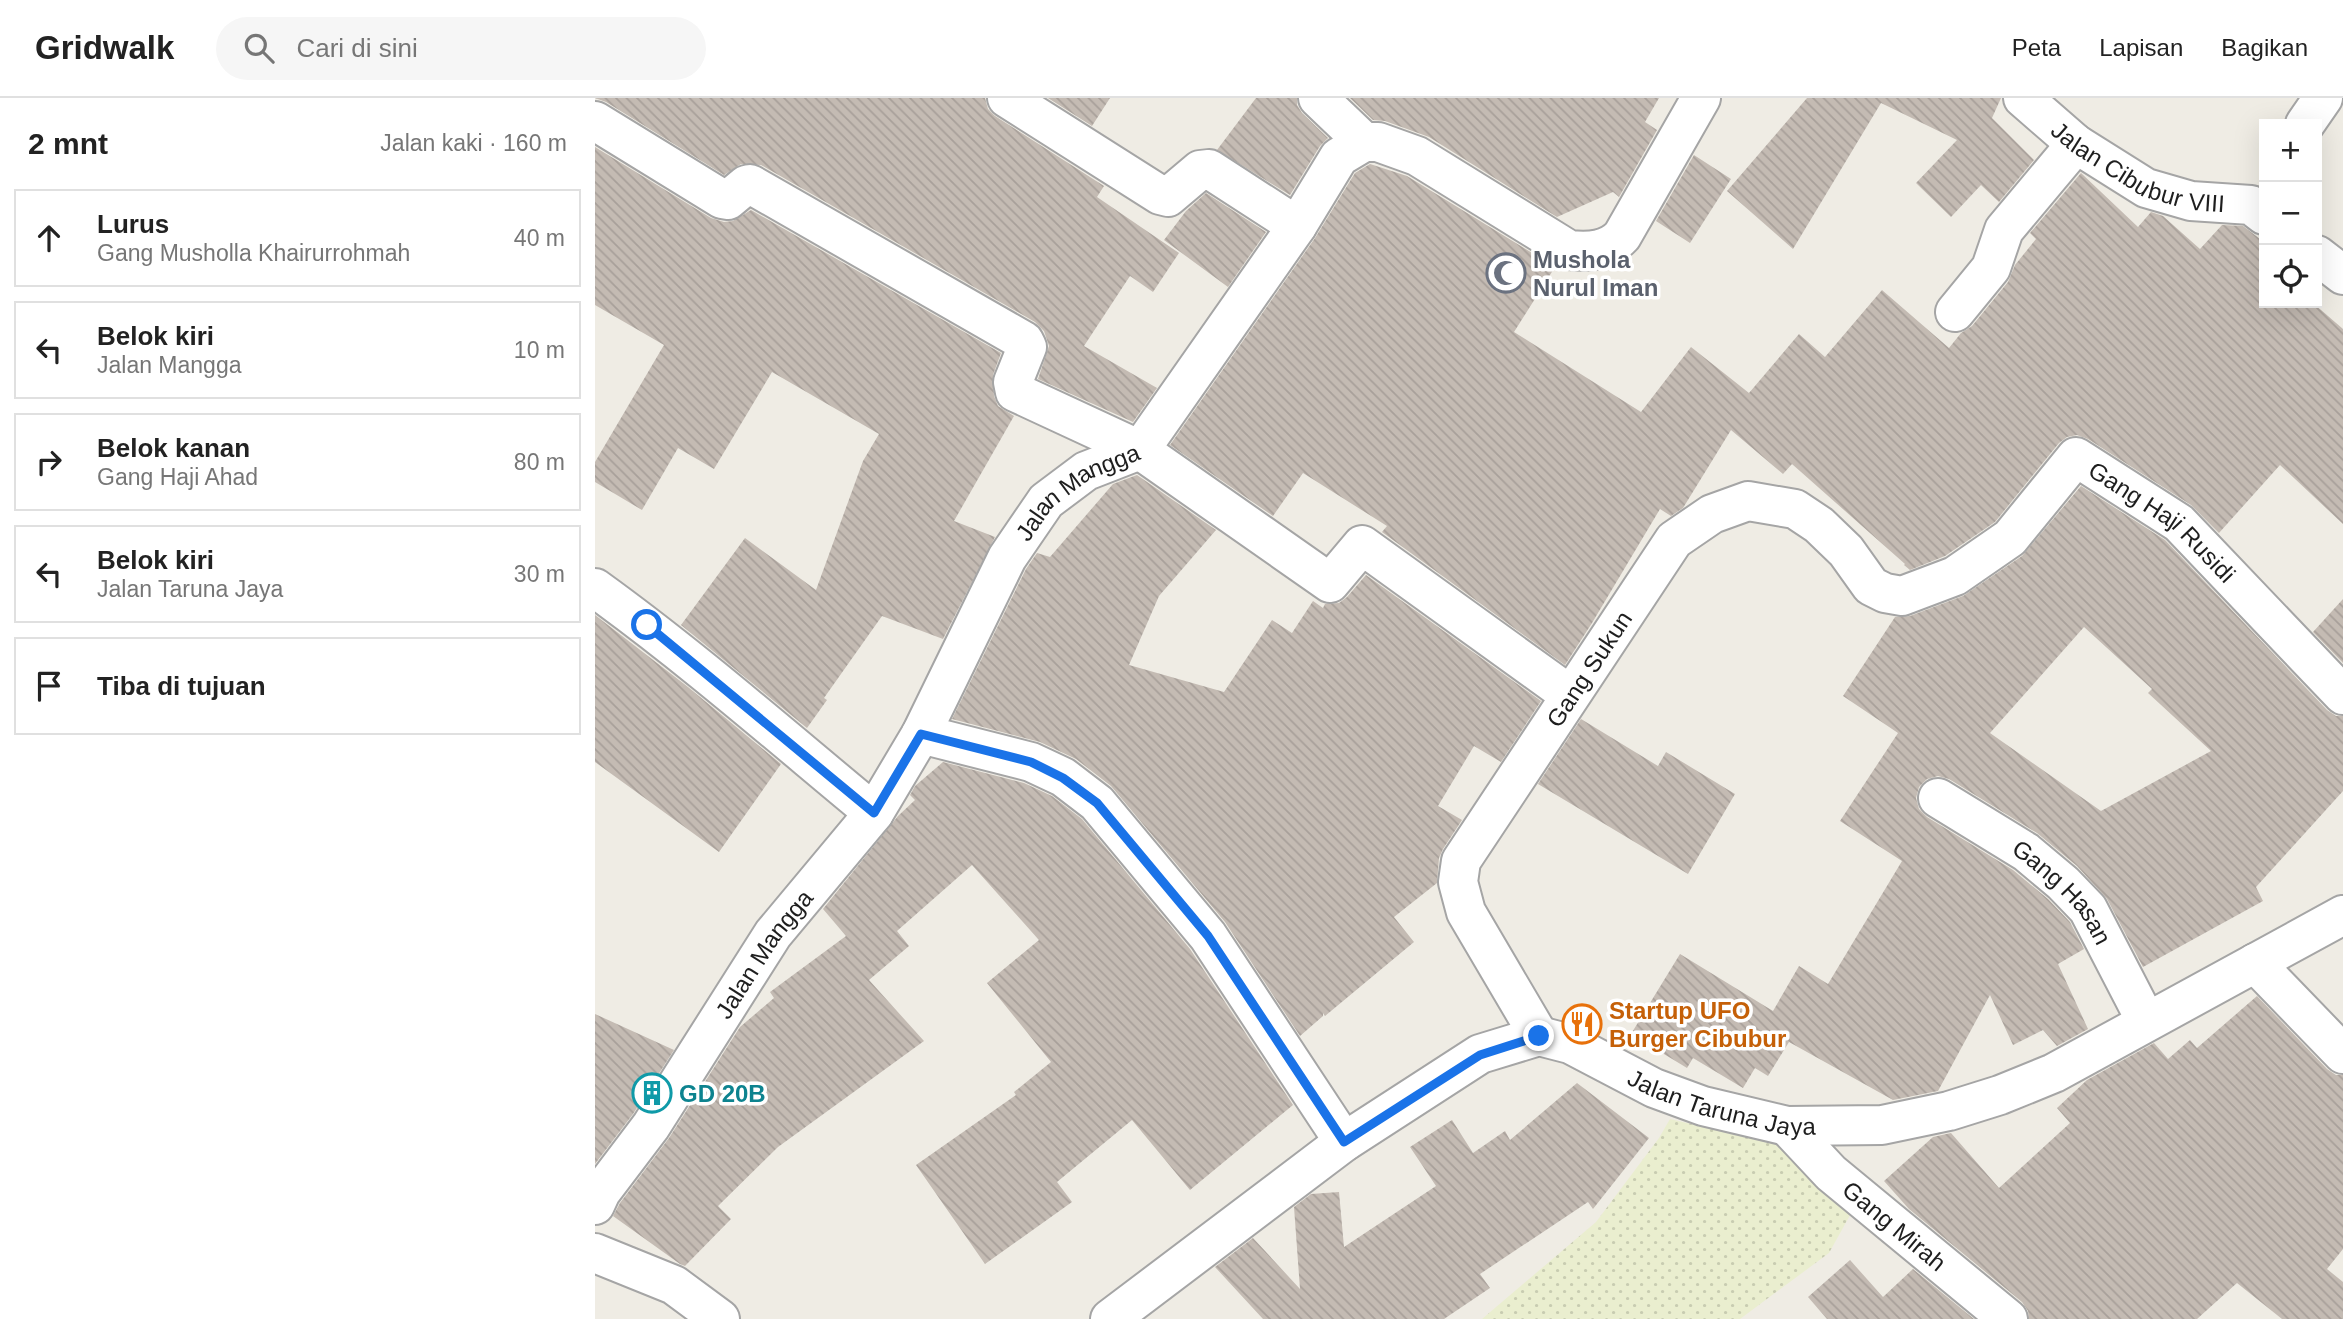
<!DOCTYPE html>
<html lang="id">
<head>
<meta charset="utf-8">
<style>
	body { margin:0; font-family:Arial,sans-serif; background:#f6f6f6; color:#222 }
	.controls { position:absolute; right:21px; top:21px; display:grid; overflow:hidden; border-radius:0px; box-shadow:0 7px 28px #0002 }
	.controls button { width:63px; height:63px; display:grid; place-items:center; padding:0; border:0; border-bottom:2px solid #e0e0e0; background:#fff; color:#222; font:35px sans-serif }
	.stop { position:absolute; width:21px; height:21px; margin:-16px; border:5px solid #1a73e8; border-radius:50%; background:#fff }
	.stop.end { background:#1a73e8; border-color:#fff; box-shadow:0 2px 7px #0008 }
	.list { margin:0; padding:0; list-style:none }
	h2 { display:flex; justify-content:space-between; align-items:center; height:91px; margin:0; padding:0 28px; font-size:30px }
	h2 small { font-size:23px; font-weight:400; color:#767676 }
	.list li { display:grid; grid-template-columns:46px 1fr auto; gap:21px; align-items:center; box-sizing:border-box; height:98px; margin:0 14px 14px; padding:0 14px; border:2px solid #e0e0e0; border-radius:0px }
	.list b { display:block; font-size:26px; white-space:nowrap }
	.list p { margin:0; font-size:23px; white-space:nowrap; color:#767676 }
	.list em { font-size:23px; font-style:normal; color:#767676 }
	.icon { flex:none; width:38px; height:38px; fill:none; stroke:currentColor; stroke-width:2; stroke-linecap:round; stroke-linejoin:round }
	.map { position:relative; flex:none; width:1748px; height:1221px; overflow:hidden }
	header { display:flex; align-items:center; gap:42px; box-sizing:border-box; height:98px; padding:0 35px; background:#fff; border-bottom:2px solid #e0e0e0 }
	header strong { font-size:33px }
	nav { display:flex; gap:38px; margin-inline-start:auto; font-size:24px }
	.search { width:490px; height:63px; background:#f6f6f6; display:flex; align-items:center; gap:18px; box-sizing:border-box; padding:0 24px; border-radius:38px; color:#767676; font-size:26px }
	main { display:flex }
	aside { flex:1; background:#fff }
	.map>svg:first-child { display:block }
</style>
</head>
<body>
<header>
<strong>Gridwalk</strong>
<div class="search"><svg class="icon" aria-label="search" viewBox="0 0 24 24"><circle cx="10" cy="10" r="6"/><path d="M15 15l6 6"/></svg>Cari di sini</div>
<nav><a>Peta</a><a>Lapisan</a><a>Bagikan</a></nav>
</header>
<main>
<aside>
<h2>2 mnt<small>Jalan kaki · 160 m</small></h2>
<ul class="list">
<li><svg class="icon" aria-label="ahead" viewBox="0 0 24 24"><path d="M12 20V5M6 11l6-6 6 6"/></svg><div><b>Lurus</b><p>Gang Musholla Khairurrohmah</p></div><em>40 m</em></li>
<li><svg class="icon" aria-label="left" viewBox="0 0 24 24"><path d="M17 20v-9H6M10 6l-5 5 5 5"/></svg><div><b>Belok kiri</b><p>Jalan Mangga</p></div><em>10 m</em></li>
<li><svg class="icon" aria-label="right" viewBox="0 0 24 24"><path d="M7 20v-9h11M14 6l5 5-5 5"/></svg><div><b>Belok kanan</b><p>Gang Haji Ahad</p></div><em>80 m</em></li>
<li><svg class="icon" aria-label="left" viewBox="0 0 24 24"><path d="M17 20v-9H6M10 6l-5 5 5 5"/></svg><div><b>Belok kiri</b><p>Jalan Taruna Jaya</p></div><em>30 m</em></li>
<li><svg class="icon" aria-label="arrive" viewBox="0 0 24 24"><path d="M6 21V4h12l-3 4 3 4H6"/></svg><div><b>Tiba di tujuan</b></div></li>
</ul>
</aside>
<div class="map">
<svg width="1748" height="1221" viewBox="0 0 1748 1221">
	<defs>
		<pattern id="farmland-dots" width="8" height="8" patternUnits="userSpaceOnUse" patternTransform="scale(1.75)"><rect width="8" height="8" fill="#eaeecf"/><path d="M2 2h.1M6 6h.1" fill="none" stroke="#c8ccb1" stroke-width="1.8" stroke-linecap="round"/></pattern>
		<pattern id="building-back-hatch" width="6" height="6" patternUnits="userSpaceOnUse" patternTransform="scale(1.75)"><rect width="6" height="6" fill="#c4bbb3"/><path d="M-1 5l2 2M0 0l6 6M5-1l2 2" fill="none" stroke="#a8a09a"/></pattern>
	</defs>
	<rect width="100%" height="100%" fill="#efece4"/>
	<path fill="url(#farmland-dots)" d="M 1075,1021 L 1215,1054 L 1259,1110 L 1234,1155 L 1145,1221 L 887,1221 L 1001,1124 L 1064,1040 Z"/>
	<path fill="url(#building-back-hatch)" fill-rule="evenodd" d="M 0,0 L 390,0 L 393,11 L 400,18 L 509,88 L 502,99 L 584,155 L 558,194 L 535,178 L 489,248 L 562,290 L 538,324 L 443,281 L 454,248 L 449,233 L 440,224 L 166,67 L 146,66 L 129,77 L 11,4 Z
		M 453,0 L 515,0 L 497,28 Z
		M 661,0 L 702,0 L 702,7 L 707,15 L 733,40 L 725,48 L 695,97 L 622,52 Z
		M 755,0 L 1064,0 L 1050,24 L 1062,32 L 1024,99 L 1018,94 L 962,119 L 834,39 L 790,23 L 778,22 Z
		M 1212,0 L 1406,0 L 1397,20 L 1439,62 L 1404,104 L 1386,87 L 1356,119 L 1321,85 L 1362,42 L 1286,5 L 1198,151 L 1132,93 Z
		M 0,49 L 116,120 L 129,124 L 138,123 L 156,112 L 406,255 L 398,277 L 399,298 L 403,308 L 419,318 L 359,423 L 400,439 L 348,541 L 287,518 L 229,600 L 232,602 L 212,630 L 86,527 L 150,440 L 221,492 L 268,363 L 284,336 L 177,274 L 119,371 L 83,350 L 47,412 L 0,384 L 0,364 L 69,247 L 0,207 Z
		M 1099,57 L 1136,81 L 1095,145 L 1061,123 Z
		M 775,66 L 812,78 L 960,169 L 919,234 L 1046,314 L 1096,249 L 1154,295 L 1204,236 L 1230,259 L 1287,192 L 1354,250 L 1366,235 L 1377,228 L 1413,184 L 1420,167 L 1441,141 L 1435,135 L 1486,75 L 1543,129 L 1556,114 L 1568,118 L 1605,151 L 1627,127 L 1648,128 L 1669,144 L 1669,205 L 1718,205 L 1748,231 L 1748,426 L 1685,367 L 1624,435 L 1596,407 L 1493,341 L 1482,337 L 1472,339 L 1464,345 L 1400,424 L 1350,458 L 1315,472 L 1309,467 L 1310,466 L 1197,366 L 1188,376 L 1136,332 L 1088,410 L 1076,418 L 1065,411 L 997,525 L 970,567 L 787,434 L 792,428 L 708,375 L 678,418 L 575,347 L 720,140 L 760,75 Z
		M 611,95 L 671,134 L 633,189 L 569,142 L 591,113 Z
		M 542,377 L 621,432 L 564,498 L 534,567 L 629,594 L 677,522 L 697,535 L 718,503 L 728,510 L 730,506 L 744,505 L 752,499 L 771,477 L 946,603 L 906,664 L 879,648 L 843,708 L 867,722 L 848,751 L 844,760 L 842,785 L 799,819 L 819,844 L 730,918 L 728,915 L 728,918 L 705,938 L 630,824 L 516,688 L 481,661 L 445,644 L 357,621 L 431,471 L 442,455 L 455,459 L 518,386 Z
		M 1486,388 L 1570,442 L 1732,612 L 1741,618 L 1748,618 L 1748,693 L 1661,789 L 1668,803 L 1548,869 L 1512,801 L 1482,768 L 1442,735 L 1354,681 L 1343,678 L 1332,681 L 1324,689 L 1321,700 L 1324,711 L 1332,719 L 1418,772 L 1453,801 L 1475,824 L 1489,851 L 1463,866 L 1493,931 L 1462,948 L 1448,932 L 1418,947 L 1395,897 L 1343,993 L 1298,1002 L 1194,944 L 1173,978 L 1160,970 L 1148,990 L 1098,960 L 1092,970 L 1036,936 L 1085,856 L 1178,913 L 1204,868 L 1233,886 L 1307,763 L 1245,723 L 1303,635 L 1248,598 L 1300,519 L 1315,518 L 1368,498 L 1427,458 ZM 1489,529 L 1557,591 L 1553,595 L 1616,653 L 1506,713 L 1395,635 Z
		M 1748,501 L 1748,565 L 1718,534 Z
		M 0,517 L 93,589 L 186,666 L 124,754 L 0,664 Z
		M 986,621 L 1063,668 L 1071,654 L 1140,696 L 1093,776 L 943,686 Z
		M 348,664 L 429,685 L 457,698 L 487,721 L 595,851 L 698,1007 L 595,1092 L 537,1022 L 462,1084 L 477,1104 L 390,1166 L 321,1067 L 421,997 L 419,994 L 456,964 L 392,885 L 444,842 L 377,767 L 302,833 L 314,848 L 274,882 L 329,943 L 183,1049 L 123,1108 L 136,1121 L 90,1168 L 85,1166 L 18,1118 L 25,1105 L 74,1040 L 145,929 L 179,900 L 175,894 L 251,838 L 228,811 L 303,718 L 320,702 L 315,697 L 320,688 Z
		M 1662,898 L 1732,971 L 1741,977 L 1748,977 L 1748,1151 L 1732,1171 L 1748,1184 L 1748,1221 L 1687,1221 L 1642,1185 L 1602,1221 L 1434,1221 L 1433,1213 L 1427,1204 L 1314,1111 L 1289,1083 L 1338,1039 L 1356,1035 L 1404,1090 L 1475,1025 L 1462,1010 L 1492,982 L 1559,945 L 1573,961 L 1595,942 L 1602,950 Z
		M 0,916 L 79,952 L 38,1016 L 0,1066 Z
		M 982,985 L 1054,1040 L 998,1111 L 993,1104 L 885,1176 L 895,1190 L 849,1221 L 668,1221 L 620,1169 L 658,1140 L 705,1191 L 699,1109 L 716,1096 L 744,1094 L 749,1149 L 841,1088 L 815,1049 L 857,1022 L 878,1055 L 910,1033 L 915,1042 Z
		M 1255,1162 L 1288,1199 L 1318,1171 L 1379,1221 L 1232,1221 L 1213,1199 Z"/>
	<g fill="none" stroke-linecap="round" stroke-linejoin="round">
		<g stroke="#a5a5a5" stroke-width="42">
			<g id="minor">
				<path d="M 412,0 L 565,97 L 573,99 L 605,72 L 614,71 L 702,128"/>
				<path d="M 723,0 L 769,44"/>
				<path id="s1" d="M 1428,0 L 1481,46 L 1551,90 L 1596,103 L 1656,107 L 1669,117"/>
				<path d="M 0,23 L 127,101 L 133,102 L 151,87 L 155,86 L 429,243 L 432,249 L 418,284 L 420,294 L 545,352 L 735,485 L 767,447 L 975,597"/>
				<path d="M 1710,26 L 1728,0"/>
				<path d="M 1722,157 L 1748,177"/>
				<path d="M 1360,214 L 1396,170 L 1409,132 L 1481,46"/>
				<path d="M 0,490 C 97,560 187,639 279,715"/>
				<path d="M 326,636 L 436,664 L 468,679 L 502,705 L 613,838 L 749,1044"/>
				<path id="s2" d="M 1343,700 L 1431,754 L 1468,785 L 1493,811 L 1551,923"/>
				<path d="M 1660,865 L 1748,956"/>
				<path id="s3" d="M 944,938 L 871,814 L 863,784 L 866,763 L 1079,442 L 1117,416 L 1153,403 L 1200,411 L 1224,427 L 1251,453 L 1276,488 L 1290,495 L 1307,498 L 1360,478 L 1415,440 L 1481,359 L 1584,425 L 1748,597"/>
				<path id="s4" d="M 1192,1028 L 1236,1075 L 1413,1221"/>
				<path id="s5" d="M 0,1107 L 6,1094 L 56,1028 L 178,836 L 279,715 L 326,636 L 412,460 L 451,403 L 491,373 L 545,352 L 702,128 L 744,59 L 769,44 L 783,44 L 822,58 L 974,152 C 995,154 1013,153 1027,138 L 1106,0"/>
			</g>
		</g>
		<g stroke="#a5a5a5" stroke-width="42">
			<g id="tertiary">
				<path d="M 0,1155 L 79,1187 L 125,1221"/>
				<path id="s6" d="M 515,1221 L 749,1044 L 885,956 L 944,938 L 975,946 L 1059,990 L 1108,1008 L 1192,1028 L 1287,1027 L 1354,1013 L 1405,997 L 1459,975 L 1748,817"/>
			</g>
		</g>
		<use href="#minor" stroke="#fff" stroke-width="38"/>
		<use href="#tertiary" stroke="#fff" stroke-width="38"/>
	</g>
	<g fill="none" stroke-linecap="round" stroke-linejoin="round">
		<path stroke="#1a73e8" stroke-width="9" d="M 52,527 L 279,715 L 326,636 L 436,664 L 468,680 L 502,705 L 613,838 L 749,1044 L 885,957 L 944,938"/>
	</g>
	<defs>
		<g id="mosque-ring" transform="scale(2.0125)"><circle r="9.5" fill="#fff" stroke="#6b7280" stroke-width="1.5"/><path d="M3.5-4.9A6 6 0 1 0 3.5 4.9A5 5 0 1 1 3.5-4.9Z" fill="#6b7280"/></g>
		<g id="restaurant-ring" transform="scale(2.0125)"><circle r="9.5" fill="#fff" stroke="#e8710a" stroke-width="1.5"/><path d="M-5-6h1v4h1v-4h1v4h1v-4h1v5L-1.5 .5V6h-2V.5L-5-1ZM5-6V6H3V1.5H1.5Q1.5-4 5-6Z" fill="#e8710a"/></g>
		<g id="building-ring" transform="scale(2.0125)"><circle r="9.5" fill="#fff" stroke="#0f9aa8" stroke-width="1.5"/><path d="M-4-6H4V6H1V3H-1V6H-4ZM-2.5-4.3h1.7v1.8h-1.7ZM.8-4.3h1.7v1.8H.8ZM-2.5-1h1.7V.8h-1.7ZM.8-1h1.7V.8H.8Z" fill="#0f9aa8"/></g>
	</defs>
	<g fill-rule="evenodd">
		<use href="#mosque-ring" x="911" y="175"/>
		<use href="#restaurant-ring" x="987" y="926"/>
		<use href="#building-ring" x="57" y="995"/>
	</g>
	<g text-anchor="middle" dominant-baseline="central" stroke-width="7" stroke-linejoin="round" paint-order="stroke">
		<g font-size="24" fill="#1e1e1e" stroke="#fff">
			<text stroke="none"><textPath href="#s1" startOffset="138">Jalan Cibubur VIII</textPath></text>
			<text stroke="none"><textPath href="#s5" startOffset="870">Jalan Mangga</textPath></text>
			<text stroke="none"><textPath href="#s3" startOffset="1192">Gang Haji Rusidi</textPath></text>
			<text stroke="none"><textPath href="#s3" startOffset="427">Gang Sukun</textPath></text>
			<text stroke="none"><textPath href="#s2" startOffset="158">Gang Hasan</textPath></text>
			<text stroke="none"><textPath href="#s5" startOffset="303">Jalan Mangga</textPath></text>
			<text stroke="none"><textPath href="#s6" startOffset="714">Jalan Taruna Jaya</textPath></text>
			<text stroke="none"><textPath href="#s4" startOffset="147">Gang Mirah</textPath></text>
		</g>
		<g font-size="24" font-weight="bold" fill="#5b616d" stroke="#fff" text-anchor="start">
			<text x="938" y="161">Mushola<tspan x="938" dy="28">Nurul Iman</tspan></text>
		</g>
		<g font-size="24" font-weight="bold" fill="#c56008" stroke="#fff" text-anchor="start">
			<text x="1014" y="912">Startup UFO<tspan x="1014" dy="28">Burger Cibubur</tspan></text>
		</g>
		<g font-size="24" font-weight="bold" fill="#0d838f" stroke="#fff" text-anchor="start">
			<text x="84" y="995">GD 20B</text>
		</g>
	</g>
</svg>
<div class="controls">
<button>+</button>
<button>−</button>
<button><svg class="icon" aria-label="locate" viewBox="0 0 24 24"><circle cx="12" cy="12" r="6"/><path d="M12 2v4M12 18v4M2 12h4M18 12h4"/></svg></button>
</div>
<div class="stop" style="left:52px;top:527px"></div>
<div class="stop end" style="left:944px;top:938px"></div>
</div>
</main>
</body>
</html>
